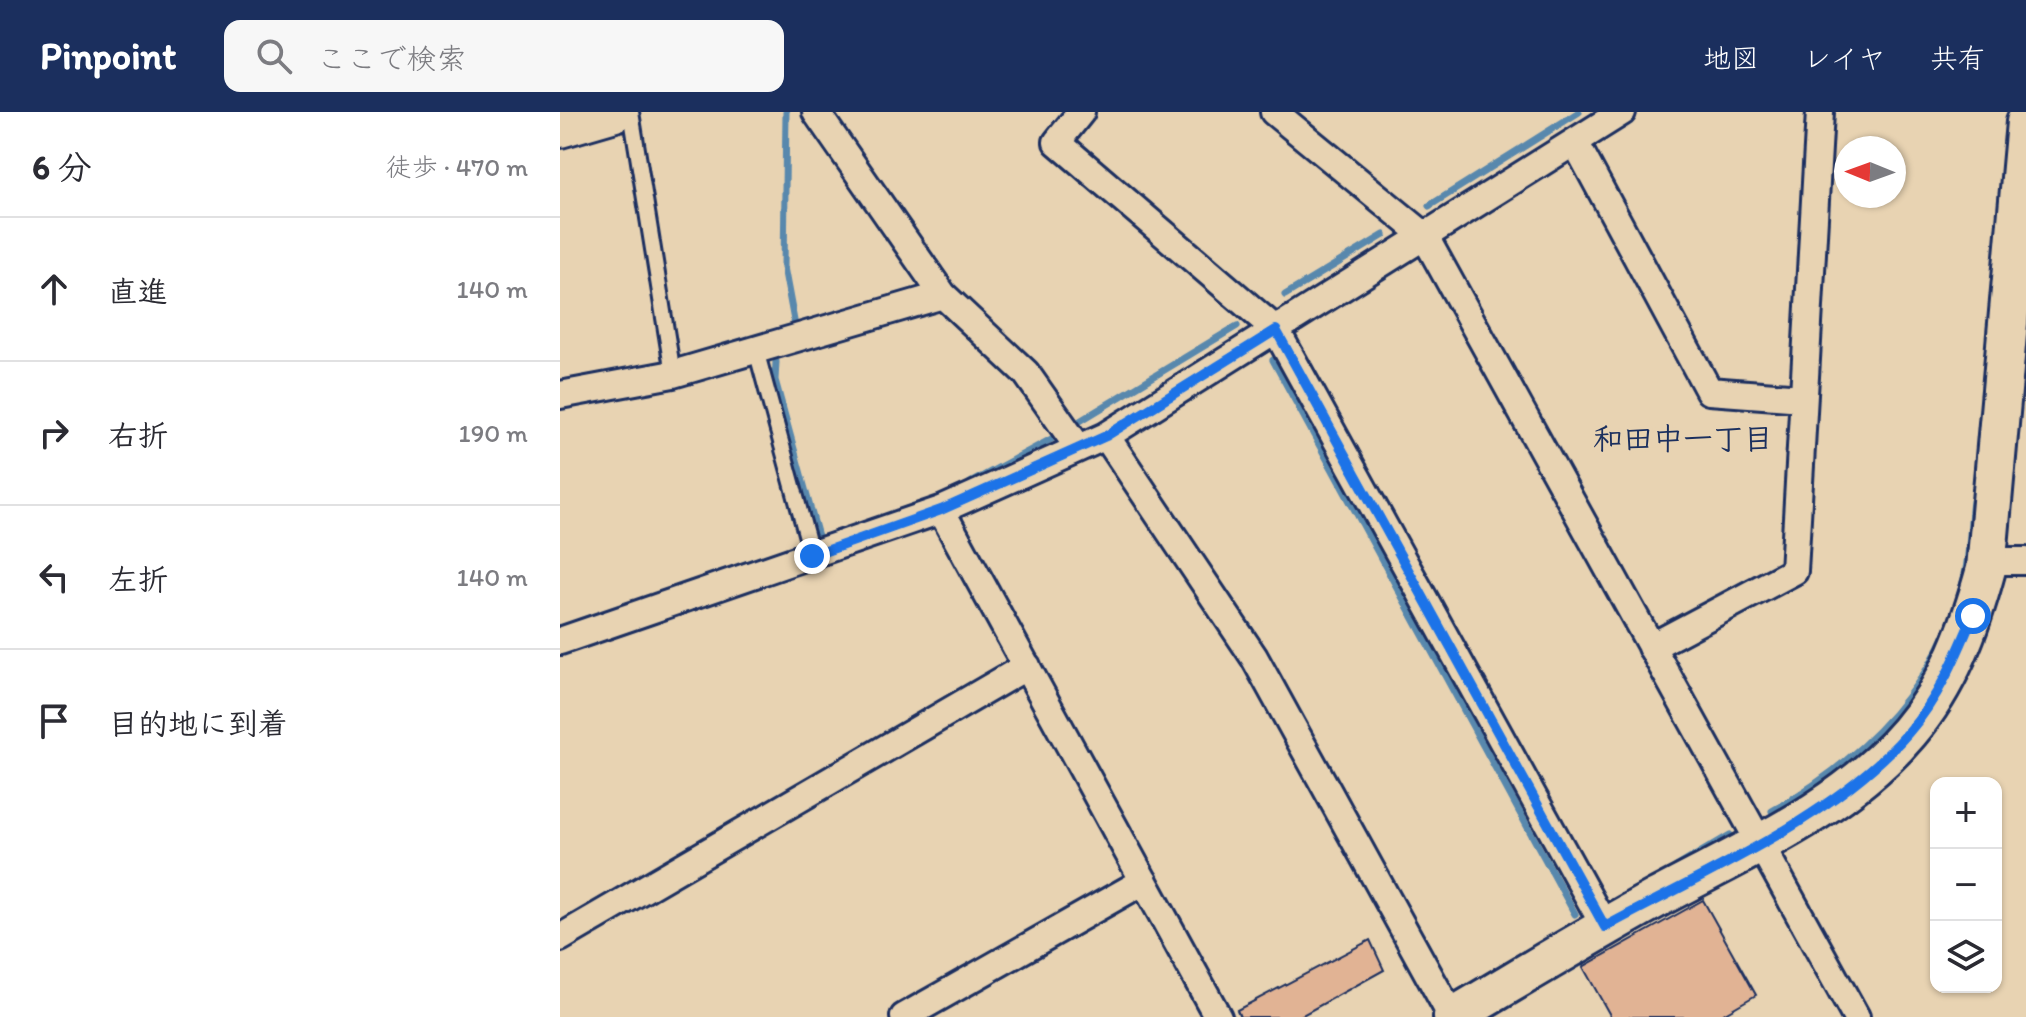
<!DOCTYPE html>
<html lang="ja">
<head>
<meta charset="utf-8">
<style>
	body { margin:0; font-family:Itim,"Klee One",sans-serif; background:#f7f7f7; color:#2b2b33 }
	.controls { position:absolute; right:24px; bottom:24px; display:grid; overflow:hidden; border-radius:16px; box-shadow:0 2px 6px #0004 }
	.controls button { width:72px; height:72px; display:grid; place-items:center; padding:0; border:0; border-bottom:2px solid #e1e1e2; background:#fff; color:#2b2b33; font:40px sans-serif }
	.compass { position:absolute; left:1274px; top:24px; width:72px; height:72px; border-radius:50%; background:#fff; box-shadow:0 2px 6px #0004; rotate:271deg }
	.stop { position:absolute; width:24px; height:24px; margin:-18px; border:6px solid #1a73e8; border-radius:50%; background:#fff }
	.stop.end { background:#1a73e8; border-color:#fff; box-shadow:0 2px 8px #0008 }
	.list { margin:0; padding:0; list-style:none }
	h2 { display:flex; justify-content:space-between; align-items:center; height:104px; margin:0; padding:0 32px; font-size:34px }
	h2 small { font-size:26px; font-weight:400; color:#7c7c81 }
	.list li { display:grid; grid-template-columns:52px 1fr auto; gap:24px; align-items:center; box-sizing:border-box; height:144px; padding:0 32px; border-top:2px solid #e1e1e2 }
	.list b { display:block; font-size:30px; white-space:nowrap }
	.list em { font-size:26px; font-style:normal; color:#7c7c81 }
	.icon { flex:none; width:44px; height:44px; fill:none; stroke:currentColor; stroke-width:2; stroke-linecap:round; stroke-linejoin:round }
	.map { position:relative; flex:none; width:1466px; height:905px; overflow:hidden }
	header { display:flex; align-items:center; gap:48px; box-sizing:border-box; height:112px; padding:0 40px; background:#1b2f5e; color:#fff }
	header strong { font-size:38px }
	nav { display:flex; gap:44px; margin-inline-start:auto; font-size:28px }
	.search { width:560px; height:72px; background:#f7f7f7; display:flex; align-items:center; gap:20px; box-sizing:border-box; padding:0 28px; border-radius:16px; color:#7c7c81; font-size:30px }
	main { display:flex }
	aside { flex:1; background:#fff }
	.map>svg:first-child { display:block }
</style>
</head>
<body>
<header>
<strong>Pinpoint</strong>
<div class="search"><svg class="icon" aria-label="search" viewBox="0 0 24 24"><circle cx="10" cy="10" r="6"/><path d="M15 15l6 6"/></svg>ここで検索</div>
<nav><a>地図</a><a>レイヤ</a><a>共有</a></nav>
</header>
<main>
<aside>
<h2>6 分<small>徒歩 · 470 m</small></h2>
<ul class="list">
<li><svg class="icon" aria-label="ahead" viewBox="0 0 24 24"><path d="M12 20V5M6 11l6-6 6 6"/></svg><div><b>直進</b></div><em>140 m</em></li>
<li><svg class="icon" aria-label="right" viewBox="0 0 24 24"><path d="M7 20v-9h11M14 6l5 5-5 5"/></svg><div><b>右折</b></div><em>190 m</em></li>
<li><svg class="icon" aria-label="left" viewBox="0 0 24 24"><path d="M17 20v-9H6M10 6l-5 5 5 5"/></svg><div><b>左折</b></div><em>140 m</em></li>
<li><svg class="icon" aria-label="arrive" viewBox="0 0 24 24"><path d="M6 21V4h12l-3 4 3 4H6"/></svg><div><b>目的地に到着</b></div></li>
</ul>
</aside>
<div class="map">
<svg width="1466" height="905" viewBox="0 0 1466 905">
	<rect width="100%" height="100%" fill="#e8d3b2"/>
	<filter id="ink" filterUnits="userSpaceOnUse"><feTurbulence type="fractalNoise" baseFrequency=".0125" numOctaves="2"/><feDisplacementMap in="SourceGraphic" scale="16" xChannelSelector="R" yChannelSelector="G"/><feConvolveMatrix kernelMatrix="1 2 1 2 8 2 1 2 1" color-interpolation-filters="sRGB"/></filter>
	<g filter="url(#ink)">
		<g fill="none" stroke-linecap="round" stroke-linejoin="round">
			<path stroke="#5888ad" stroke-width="7" d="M 226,0 L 224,155 L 235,214
				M 869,94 L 1019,0
				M 725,183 L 824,123
				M 713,248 L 1015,802
				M 216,250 L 215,268 L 259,428 L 264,427
				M 520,309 L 677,214
				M 410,371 L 495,325
				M 1212,699 C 1304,647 1382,570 1405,462 C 1410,438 1410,413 1413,389
				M 1116,755 L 1170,723"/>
		</g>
		<path fill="#e1b394" stroke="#1b2f5e" stroke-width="2" d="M 1143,788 L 1196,883 L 1158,905 L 1051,905 L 1023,855 Z
			M 810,828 L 824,858 L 739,905 L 680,905 L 677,898 Z"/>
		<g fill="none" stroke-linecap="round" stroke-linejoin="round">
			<g stroke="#1b2f5e" stroke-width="20">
				<path id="lane" d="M 71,0 L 113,262
					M 196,238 L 252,444"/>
			</g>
			<g stroke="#1b2f5e" stroke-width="32">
				<path id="street" d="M 256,0 L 383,183 L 466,261 L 518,335
					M 521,0 L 497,30 L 716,218 L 1045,815
					M 714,0 L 864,123 L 1296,905
					M 1015,30 L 1149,279 L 1243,286
					M 0,283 L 113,262 L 383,183
					M 546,324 L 694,545 L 892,905
					M 381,398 L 658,905
					M 1427,449 L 1466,449
					M 0,529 L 381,398 L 546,324 L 1062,0
					M 1091,535 L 1234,459 L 1260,0
					M 0,826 L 467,554
					M 344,905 L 584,769"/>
			</g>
			<g stroke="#1b2f5e" stroke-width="44">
				<path id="secondary" d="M 0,16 L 55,0
					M 893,905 C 961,865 1028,824 1097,786 C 1184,739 1284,697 1349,620 C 1389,573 1410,516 1426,457 L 1466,10"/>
			</g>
			<use href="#lane" stroke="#e8d3b2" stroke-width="14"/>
			<use href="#street" stroke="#e8d3b2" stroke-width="26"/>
			<use href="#secondary" stroke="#e8d3b2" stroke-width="38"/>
		</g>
	</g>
	<g fill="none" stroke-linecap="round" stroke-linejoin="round" filter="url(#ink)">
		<path stroke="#1a73e8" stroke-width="10" d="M 252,444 L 381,398 L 546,324 L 716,218 L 1045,815 C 1144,761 1274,706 1348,621 C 1378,587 1396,545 1413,504"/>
	</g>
	<g text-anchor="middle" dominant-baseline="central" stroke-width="7" stroke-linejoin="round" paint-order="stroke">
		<g font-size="30" font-weight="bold" fill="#1b2f5e" stroke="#e8d3b2">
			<text x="1123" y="326">和田中一丁目</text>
		</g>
	</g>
</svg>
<div class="controls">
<button>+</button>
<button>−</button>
<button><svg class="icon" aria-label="layers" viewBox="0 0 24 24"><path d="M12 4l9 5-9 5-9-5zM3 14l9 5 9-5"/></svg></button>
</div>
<svg class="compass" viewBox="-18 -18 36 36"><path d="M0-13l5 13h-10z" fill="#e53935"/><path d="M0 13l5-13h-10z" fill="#7c7c81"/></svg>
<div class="stop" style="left:1413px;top:504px"></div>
<div class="stop end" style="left:252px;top:444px"></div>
</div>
</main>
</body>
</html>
